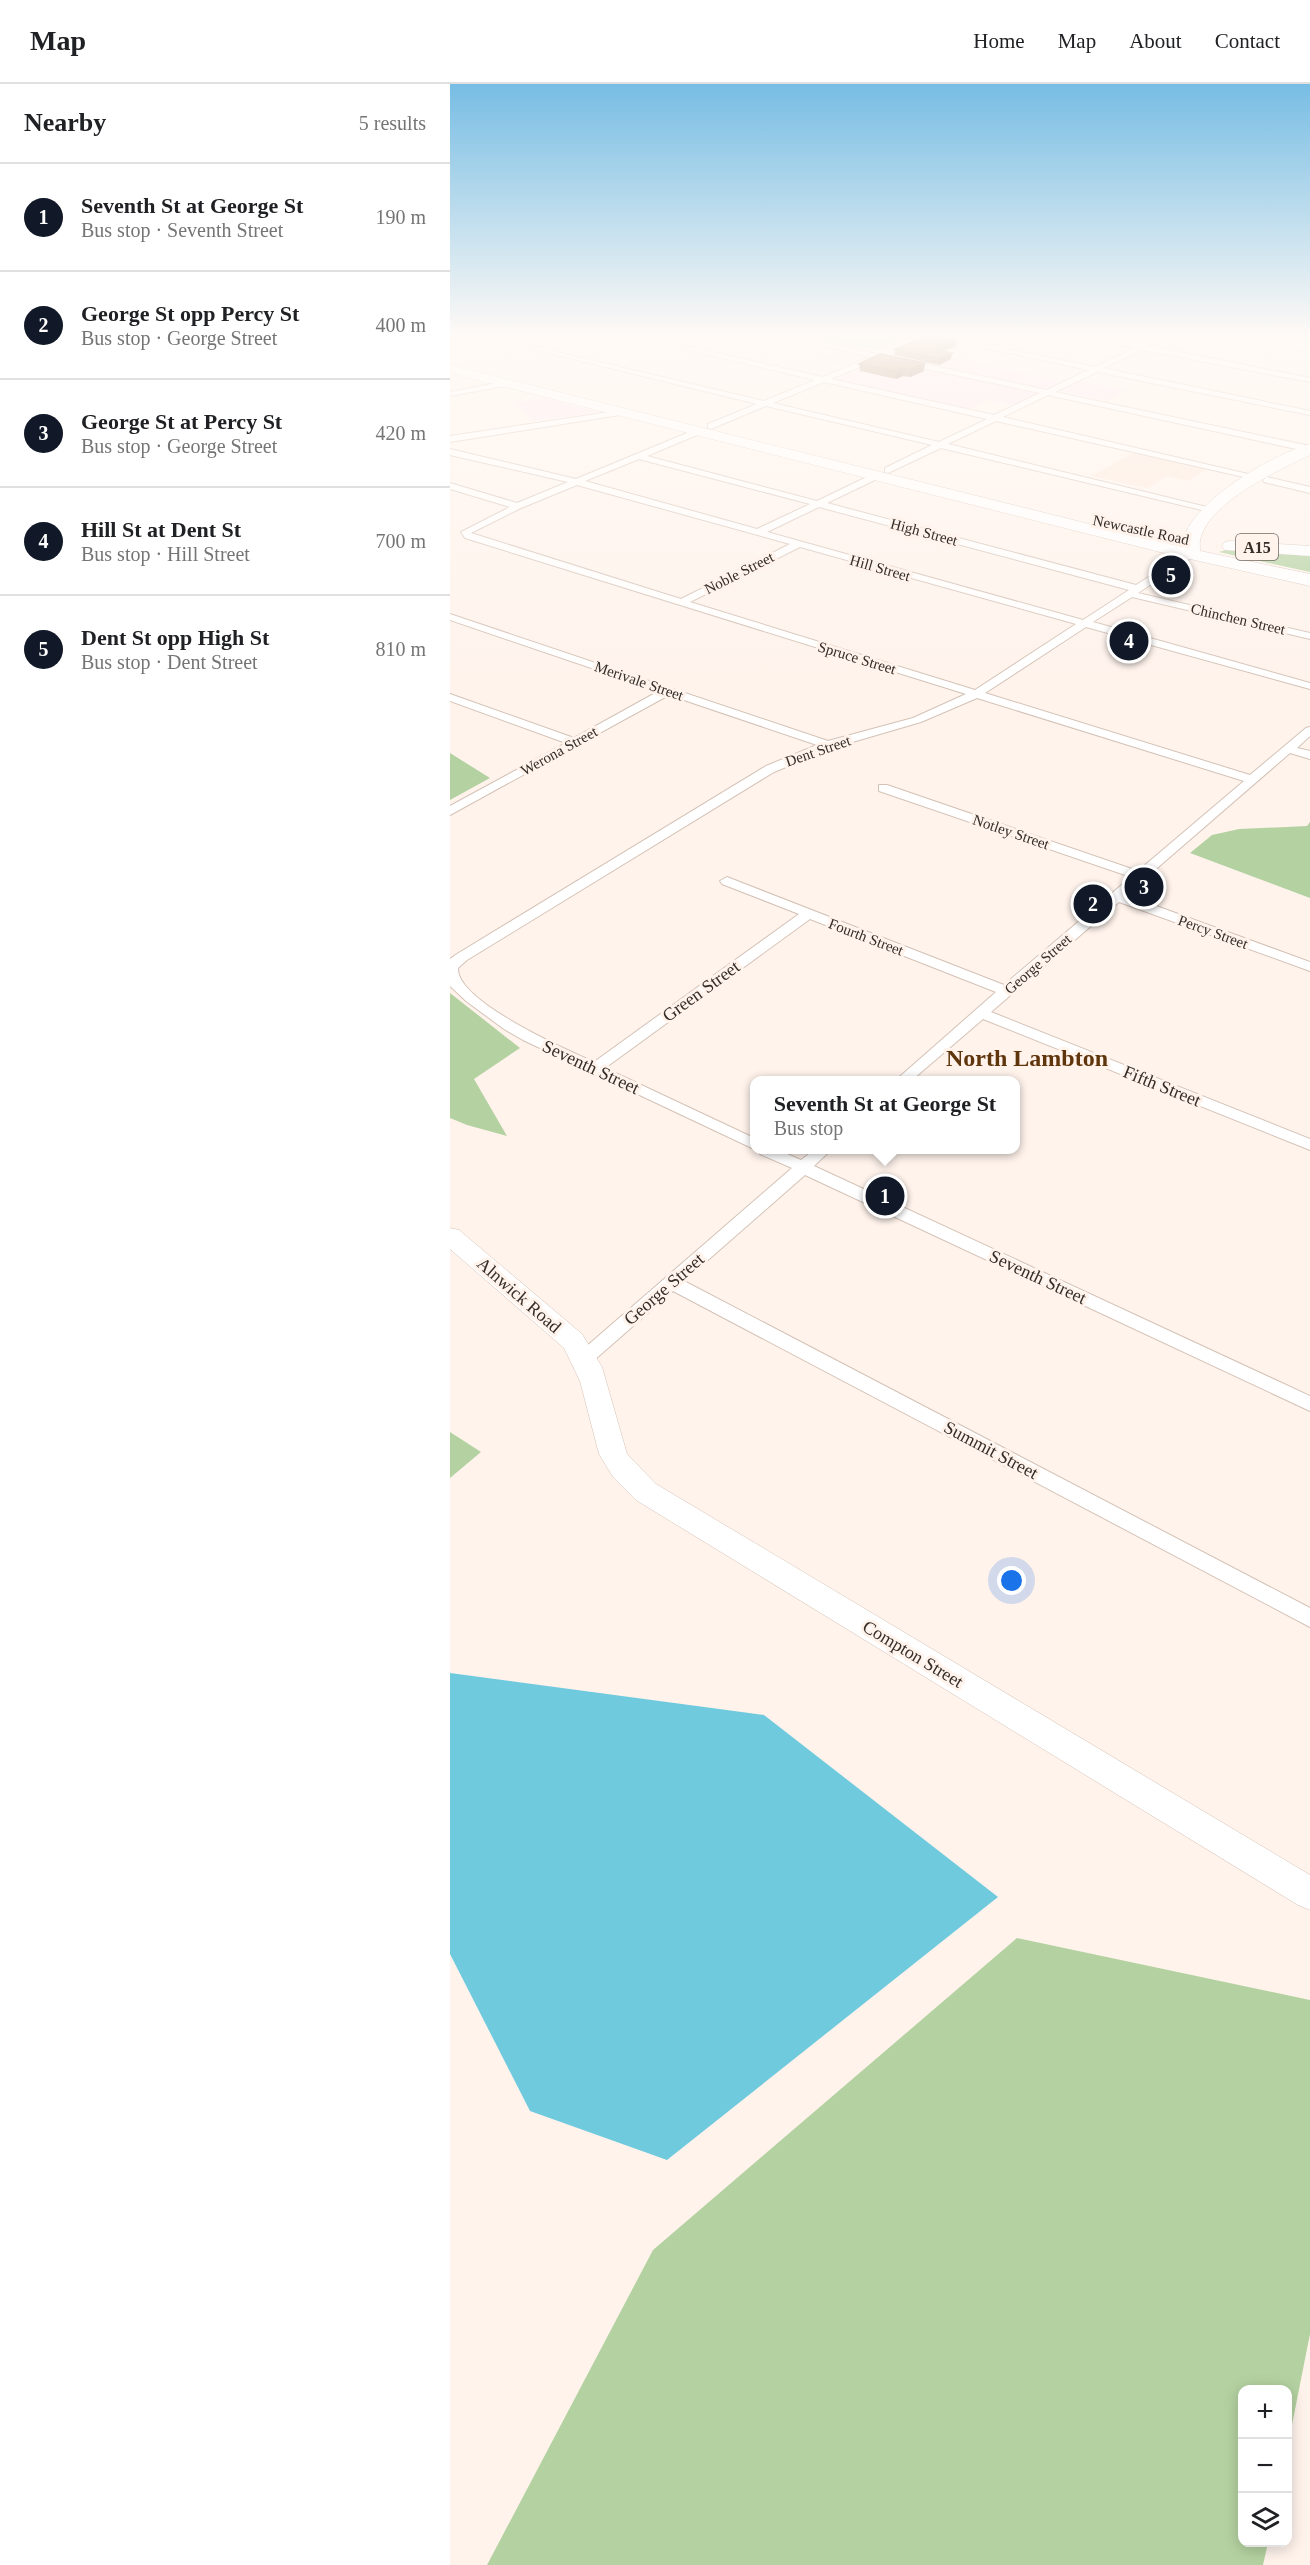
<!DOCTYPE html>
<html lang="en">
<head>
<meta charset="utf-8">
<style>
	body { margin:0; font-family:Georgia,serif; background:#f2f2f2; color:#202124 }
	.controls { position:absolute; right:18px; bottom:18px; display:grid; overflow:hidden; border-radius:12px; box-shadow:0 3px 15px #0003 }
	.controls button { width:54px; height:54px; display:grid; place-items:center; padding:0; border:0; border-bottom:2px solid #e0e0e0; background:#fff; color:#202124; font:30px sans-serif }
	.you { position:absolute; left:562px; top:1497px; width:21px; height:21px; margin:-15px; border:4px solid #fff; border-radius:50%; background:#1a73e8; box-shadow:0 0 0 9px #1a73e833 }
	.badge { display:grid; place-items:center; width:39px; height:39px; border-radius:50%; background:#111827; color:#fff; font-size:20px; font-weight:700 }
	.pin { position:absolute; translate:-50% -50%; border:3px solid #fff; box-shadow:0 2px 6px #0006 }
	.popup { position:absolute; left:300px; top:992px; width:270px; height:78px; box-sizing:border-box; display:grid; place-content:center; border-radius:12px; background:#fff; filter:drop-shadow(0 2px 4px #0005); font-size:20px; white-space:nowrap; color:#757577 }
	.popup b { font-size:22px; color:#202124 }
	.popup::after { content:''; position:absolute; left:50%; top:100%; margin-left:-12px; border:12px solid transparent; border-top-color:#fff }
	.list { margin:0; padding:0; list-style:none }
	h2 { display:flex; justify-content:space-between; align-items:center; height:78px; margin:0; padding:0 24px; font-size:26px }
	h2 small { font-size:20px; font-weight:400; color:#757577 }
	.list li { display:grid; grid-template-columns:39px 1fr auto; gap:18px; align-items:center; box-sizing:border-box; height:108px; padding:0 24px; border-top:2px solid #e0e0e0 }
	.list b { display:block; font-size:22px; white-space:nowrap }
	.list p { margin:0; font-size:20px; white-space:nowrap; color:#757577 }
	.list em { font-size:20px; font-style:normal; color:#757577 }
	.icon { flex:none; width:33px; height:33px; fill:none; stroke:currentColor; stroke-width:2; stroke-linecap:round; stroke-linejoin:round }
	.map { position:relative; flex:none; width:860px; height:2481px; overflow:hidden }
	header { display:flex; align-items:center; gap:36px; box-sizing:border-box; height:84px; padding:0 30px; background:#fff; border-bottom:2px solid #e0e0e0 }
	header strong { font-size:28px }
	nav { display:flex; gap:33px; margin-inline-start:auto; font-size:21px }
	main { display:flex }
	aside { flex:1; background:#fff }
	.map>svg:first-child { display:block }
</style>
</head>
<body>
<header>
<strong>Map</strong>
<nav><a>Home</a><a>Map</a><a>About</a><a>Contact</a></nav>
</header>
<main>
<aside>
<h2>Nearby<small>5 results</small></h2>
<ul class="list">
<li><span class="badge">1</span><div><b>Seventh St at George St</b><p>Bus stop · Seventh Street</p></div><em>190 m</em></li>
<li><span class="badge">2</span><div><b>George St opp Percy St</b><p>Bus stop · George Street</p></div><em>400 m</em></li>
<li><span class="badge">3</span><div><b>George St at Percy St</b><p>Bus stop · George Street</p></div><em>420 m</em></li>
<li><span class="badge">4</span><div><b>Hill St at Dent St</b><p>Bus stop · Hill Street</p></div><em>700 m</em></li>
<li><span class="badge">5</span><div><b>Dent St opp High St</b><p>Bus stop · Dent Street</p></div><em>810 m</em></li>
</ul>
</aside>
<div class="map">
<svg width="860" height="2481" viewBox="0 0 860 2481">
	<rect width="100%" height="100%" fill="#fff3ec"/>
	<path fill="#fce4ef" d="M 484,253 L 515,260 L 489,271 L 620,299 L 626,296 L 677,307 L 658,317 L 598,304 L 564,321 L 539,316 L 519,325 L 387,296 L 411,285 L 371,276 L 391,268 L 427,276 Z
		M 93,314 L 148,328 L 83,337 L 66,320 Z"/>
	<path fill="#fee9db" d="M 685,368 L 758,384 L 737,397 L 718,392 L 697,404 L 642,392 Z"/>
	<path fill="#b4d2a1" d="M 346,251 L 466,251 L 425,266 Z
		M 779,465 L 860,469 L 860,488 L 769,468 Z
		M 0,669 L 40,694 L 0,716 Z
		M 860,738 L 860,814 L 740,769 L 762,751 L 789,745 L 857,742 Z
		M 0,909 L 70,964 L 24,995 L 57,1052 L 17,1041 L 0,1034 Z
		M 0,1348 L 31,1368 L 0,1394 Z
		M 567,1854 L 860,1916 L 860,2250 L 838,2361 L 838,2306 L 792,2306 L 792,2458 L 818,2459 L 813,2481 L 37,2481 L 203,2166 Z"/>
	<path fill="#6fcade" d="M 0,1589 L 314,1631 L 548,1813 L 217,2076 L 80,2027 L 0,1870 Z"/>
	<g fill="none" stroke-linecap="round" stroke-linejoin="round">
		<g stroke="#d4c2b6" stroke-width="2">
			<path id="street" d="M 24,251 L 35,251 L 314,317 L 365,296 L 174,251 L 186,251 L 373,293 L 420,273 L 326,251 L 338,251 L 597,306 L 638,286 L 475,251 L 488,251 L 645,283 L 684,264 L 629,253 L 626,251 C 647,251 667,259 688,260 C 698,261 708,251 719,251 L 699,262 L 860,294 L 860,298 L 692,266 L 653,284 L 860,327 L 860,331 L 647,288 L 605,308 L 860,362 L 860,368 L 598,311 L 553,333 L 811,393 L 807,396 L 546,337 L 498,360 L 765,425 L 760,428 L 491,364 L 438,389 L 435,388 L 435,384 L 482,361 L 316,322 L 261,345 L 258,344 L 258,340 L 307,320 ZM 429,275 L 590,309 L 544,331 L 381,295 ZM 374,298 L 537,335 L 489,358 L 323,319 Z
				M 57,297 L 61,299 L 60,301 L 0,312 L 0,308 Z
				M 173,326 L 176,326 L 176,330 L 0,358 L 0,352 Z
				M 249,344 L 252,345 L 252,349 L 197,372 L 367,417 L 423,390 L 429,390 L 429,394 L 377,419 L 686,501 L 738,468 L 744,468 L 744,472 L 688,509 L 860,549 L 860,555 L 682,513 L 643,538 L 860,599 L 860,605 L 636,543 L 535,609 L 800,691 L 856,644 L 860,643 L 860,652 L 847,664 L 860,667 L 860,675 L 840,669 L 676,811 L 860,878 L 860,887 L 669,818 L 541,928 L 860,1055 L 860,1066 L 533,935 L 462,996 L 446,996 L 546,908 L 360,835 L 155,984 L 304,1054 L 304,1065 L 73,956 L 54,945 L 16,917 L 0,902 L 0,875 L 7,870 L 316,682 L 367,661 L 219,611 L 0,731 L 0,722 L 116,659 L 0,617 L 0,610 L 124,654 L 209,607 L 0,536 L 0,530 L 378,657 L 463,634 L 516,610 L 15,454 L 11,448 L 60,423 L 0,405 L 0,399 L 67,419 L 118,398 L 0,371 L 0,365 L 126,395 ZM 189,375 L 360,420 L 307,445 L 135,397 ZM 127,401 L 340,460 L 231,515 L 21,449 L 71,424 ZM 369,423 L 679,506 L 633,536 L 317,448 ZM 350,463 L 626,540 L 525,606 L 240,518 ZM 527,614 L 794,697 L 688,787 L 437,701 L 429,701 L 429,707 L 681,793 L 554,901 L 277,793 L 270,797 L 272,800 L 349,830 L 144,978 C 117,966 6,917 8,884 L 17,876 L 324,688 L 382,664 L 471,638 Z
				M 817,393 L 860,403 L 860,409 L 814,398 L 813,396 Z
				M 308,1066 L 328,1066 L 351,1076 L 364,1066 L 381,1066 L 364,1082 L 860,1312 L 860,1327 L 355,1091 L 234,1197 L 860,1524 L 860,1543 L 223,1207 L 142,1278 L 136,1280 L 130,1278 L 127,1273 L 130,1268 L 342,1084 L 310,1070 Z"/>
		</g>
		<g stroke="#d4c2b6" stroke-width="1">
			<path id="secondary" d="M 14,251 L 35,251 L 30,254 L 0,259 L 0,253 Z
				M 784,251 L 804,251 L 860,261 L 860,267 L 789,254 Z
				M 0,1144 L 9,1146 L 132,1250 L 152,1283 L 177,1370 L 206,1400 L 860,1791 L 860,1826 L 848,1821 L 186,1416 L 163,1393 L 149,1370 L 130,1297 L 114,1264 L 0,1165 Z"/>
		</g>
		<g stroke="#d4c2b6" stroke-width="1">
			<path id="highway" d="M 0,281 L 732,463 C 734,421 823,370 860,360 L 860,371 C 829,386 761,417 751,453 C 749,457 750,462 750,467 L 860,490 L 860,502 L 718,470 L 0,289 Z
				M 781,457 L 860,462 L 860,472 L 775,466 L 772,462 L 775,458 Z"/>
		</g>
		<use href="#street" fill="#fff" fill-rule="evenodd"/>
		<use href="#secondary" fill="#fff" fill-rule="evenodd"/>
		<use href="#highway" fill="#fff" fill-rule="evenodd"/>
	</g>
	<path fill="#81562c" d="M 497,251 L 524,251 L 524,254 L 520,255 Z
		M 506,262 L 492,267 L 502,269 L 501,275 L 489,281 L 445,271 L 445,265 Z
		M 409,280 L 474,287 L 460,293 L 453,292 L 446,295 L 410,287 Z"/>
	<path fill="#694624" d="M 521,251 L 524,251 L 524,254 L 520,255 Z
		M 506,256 L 506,262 L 482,271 L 482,265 Z
		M 502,269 L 501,275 L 489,281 L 489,275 Z
		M 475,279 L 474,287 L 460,293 L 460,286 Z
		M 453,284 L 453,292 L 446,295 L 446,287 Z"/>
	<path fill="#966433" stroke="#694624" stroke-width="1.5" d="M 480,251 L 506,256 L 482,265 L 502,269 L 489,275 L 445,265 Z
		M 430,270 L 475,279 L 460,286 L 453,284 L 446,287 L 409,280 Z"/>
	<linearGradient id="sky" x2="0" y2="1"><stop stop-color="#77bde4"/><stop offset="0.42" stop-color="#fffaf6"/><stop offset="1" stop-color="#fffaf6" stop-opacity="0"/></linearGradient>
	<rect width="860" height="598" fill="url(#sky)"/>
	<g text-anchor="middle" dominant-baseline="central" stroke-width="6" stroke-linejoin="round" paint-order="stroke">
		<g font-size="15" fill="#342d28" stroke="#fff3ec">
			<text transform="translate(691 446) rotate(12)">Newcastle Road</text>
			<text transform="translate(474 448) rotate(15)">High Street</text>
			<text transform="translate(430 484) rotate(16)">Hill Street</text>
			<text transform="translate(289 489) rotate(-27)">Noble Street</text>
			<text transform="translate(788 535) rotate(13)">Chinchen Street</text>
			<text transform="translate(407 574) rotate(17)">Spruce Street</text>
			<text transform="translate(189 597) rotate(19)">Merivale Street</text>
			<text transform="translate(109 667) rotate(-29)">Werona Street</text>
			<text transform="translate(368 667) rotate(-19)">Dent Street</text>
			<text transform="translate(561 748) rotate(19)">Notley Street</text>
			<text transform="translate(763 848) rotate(20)">Percy Street</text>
			<text transform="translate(416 853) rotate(21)">Fourth Street</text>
			<text transform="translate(588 880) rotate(-41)">George Street</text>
		</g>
		<rect fill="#fff3ec" stroke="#716863" stroke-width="1.5" x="786" y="450" width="42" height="26" rx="4.5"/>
		<g font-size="16" font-weight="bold" fill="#342d28">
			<text x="807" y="463">A15</text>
		</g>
		<g font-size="18" fill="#342d28" stroke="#fff3ec">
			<text transform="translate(251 907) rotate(-36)">Green Street</text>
			<text transform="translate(141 983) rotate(25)">Seventh Street</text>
			<text transform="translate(712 1002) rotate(22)">Fifth Street</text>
			<text transform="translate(588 1193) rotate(25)">Seventh Street</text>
			<text transform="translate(214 1205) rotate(-41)">George Street</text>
			<text transform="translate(69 1211) rotate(41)">Alnwick Road</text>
			<text transform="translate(541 1366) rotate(28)">Summit Street</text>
			<text transform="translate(463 1570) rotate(31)">Compton Street</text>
		</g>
		<g font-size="24" font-weight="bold" fill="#5f350b" stroke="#fff3ec">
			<text x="577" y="974">North Lambton</text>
		</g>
	</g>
</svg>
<div class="controls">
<button>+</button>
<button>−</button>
<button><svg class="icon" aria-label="layers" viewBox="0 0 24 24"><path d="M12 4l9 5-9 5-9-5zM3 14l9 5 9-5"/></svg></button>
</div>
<div class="you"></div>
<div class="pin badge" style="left:435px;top:1112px">1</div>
<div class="popup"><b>Seventh St at George St</b>Bus stop</div>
<div class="pin badge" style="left:643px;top:820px">2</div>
<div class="pin badge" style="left:694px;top:803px">3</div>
<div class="pin badge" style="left:679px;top:557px">4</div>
<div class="pin badge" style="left:721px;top:491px">5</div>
</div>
</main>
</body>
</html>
